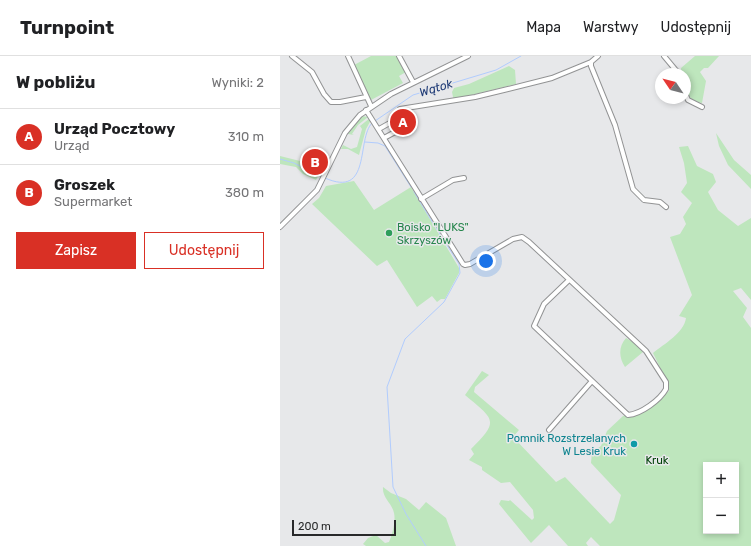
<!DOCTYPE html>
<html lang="pl">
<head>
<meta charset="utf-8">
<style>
	body { margin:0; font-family:Rubik,sans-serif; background:#f6f6f6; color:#202124 }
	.controls { position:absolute; right:12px; bottom:12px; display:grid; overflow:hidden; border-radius:0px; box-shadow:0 2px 6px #0003 }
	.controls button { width:36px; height:36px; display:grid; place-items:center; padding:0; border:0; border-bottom:1px solid #e0e0e0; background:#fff; color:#202124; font:20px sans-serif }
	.compass { position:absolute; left:375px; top:12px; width:36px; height:36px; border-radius:50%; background:#fff; box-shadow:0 2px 6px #0003; rotate:305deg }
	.scale { position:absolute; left:12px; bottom:10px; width:104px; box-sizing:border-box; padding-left:4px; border:2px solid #28292a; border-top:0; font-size:11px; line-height:14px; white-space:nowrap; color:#28292a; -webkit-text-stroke:3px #e7e8ea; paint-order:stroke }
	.you { position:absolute; left:206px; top:205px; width:14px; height:14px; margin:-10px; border:3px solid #fff; border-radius:50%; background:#1a73e8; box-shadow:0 0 0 6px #1a73e833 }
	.badge { display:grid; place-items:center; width:26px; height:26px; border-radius:50%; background:#d93025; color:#fff; font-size:13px; font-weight:700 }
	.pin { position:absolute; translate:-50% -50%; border:2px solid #fff; box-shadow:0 1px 4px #0006 }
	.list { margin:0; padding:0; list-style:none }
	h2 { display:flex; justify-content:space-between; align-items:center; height:52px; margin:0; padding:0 16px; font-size:17px }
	h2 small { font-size:13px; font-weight:400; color:#757577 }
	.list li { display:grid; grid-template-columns:26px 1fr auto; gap:12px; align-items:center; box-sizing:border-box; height:56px; padding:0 16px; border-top:1px solid #e0e0e0 }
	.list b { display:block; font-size:15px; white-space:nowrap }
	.list p { margin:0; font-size:13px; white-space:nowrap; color:#757577 }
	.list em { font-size:13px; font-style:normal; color:#757577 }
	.actions { display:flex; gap:8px; padding:12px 16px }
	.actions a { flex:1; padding:9px 0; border:1px solid #d93025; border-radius:0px; text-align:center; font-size:14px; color:#d93025 }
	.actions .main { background:#d93025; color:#fff }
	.map { position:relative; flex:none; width:471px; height:490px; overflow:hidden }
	header { display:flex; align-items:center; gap:24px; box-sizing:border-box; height:56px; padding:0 20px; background:#fff; border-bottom:1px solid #e0e0e0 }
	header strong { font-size:19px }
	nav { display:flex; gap:22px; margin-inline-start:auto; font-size:14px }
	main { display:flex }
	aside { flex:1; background:#fff }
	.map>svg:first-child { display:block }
</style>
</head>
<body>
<header>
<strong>Turnpoint</strong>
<nav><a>Mapa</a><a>Warstwy</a><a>Udostępnij</a></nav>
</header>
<main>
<aside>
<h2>W pobliżu<small>Wyniki: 2</small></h2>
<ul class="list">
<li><span class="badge">A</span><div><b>Urząd Pocztowy</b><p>Urząd</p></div><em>310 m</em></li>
<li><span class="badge">B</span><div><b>Groszek</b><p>Supermarket</p></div><em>380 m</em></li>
</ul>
<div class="actions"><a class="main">Zapisz</a><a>Udostępnij</a></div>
</aside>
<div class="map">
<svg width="471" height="490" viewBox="0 0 471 490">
	<rect width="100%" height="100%" fill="#e7e8ea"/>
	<path fill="#bee6bd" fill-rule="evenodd" d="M 91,0 L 116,0 L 126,16 L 119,20 L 123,27 L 91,44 L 74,9 Z
		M 415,0 L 439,0 L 428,12 L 424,12 L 420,16 L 426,25 L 422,47 C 405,43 409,37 406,23 C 405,18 401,17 401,12 Z
		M 229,10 L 235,14 L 236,28 L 183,41 L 174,46 L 172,36 L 174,32 L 189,28 Z
		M 82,60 L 88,61 L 78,69 L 72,78 L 74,79 L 68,78 Z
		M 90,62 L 91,64 L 86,73 L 79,99 L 68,93 L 61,93 L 63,89 L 71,93 L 77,91 L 82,73 L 80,70 Z
		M 436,77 L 454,104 L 471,119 L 471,133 L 448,109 L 439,90 Z
		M 408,90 L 417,110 L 433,118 L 436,126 L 428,136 L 438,154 L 458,170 L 471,162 L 471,244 L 461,232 L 453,235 L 467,252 L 463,261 L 471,272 L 471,490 L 320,490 L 311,481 L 306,487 L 308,490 L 288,490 L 269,469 L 251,487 L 219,448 L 221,444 L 229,445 L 230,444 L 252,464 L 254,462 L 253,454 L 230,426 L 221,427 L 202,414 L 202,411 L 189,404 L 194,398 L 191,393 C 221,364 213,363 185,339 L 202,315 L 209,319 L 195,331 L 194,336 L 239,374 L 233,381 L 276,426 L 285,421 L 330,468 L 334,464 L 341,439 L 311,407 L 312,396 L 321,390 L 327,375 L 343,360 L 363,355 L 389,335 L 388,328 L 373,297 C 384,288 404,277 406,262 L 399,260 L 412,239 L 390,181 L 400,178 L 406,168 L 403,161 L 412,147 L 401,136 L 407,127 L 404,107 L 399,91 ZM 426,409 L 456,409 L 456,475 L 426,475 Z
		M 0,100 L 20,105 L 41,115 L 36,124 L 23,118 L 16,111 L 0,108 Z
		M 74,125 L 94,154 L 131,131 L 179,212 L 179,217 L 165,243 L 161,243 L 157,246 L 152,240 L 137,251 L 107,204 L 97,210 L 32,148 L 39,142 L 46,130 Z
		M 346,282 L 353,286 L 363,296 L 345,311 C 339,302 338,291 346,282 Z
		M 103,431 L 111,437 L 126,443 L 139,454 L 146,446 L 166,462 L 176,490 L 86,490 L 83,488 L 88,482 L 96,479 L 105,487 L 109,486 C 112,479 116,466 114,457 C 112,447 102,442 103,431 Z"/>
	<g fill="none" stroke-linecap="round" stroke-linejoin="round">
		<path stroke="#b1ccfe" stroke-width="1" d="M 95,65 L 133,39 L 216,14 L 241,0
			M 85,86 L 98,87 L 105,90 L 131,131
			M 0,103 L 14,107 L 42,121
			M 45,122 C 92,143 76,83 92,67
			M 134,136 L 153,167
			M 146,490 L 126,458 L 113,431 L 107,331 L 125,283 L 164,246 L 180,217 L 179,208 L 156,172"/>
		<g stroke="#929394" stroke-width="6">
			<path id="minor" d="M 12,0 L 32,16 L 44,38 L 51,46 L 60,46 L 86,41
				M 68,0 L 91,50
				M 119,0 L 133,26
				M 318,0 L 311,6 L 311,10 L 335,69 L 353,133 L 364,144 L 380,146 L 386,151
				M 384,0 L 399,18
				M 405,37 L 408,44 L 422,51
				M 120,53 L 195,41 L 228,33 L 272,22 L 311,6
				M 86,54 L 183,208 L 185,209 L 190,208 L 233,183 L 242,181 L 249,186 L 366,295 L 386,326 L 386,333 C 380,344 361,358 348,359 L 254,270 L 264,248 L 289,224
				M 99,73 L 124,59 L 126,60 L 130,68 L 104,82
				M 141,143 L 173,124 L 184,122
				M 0,171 L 37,134 L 65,77 L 80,59 L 111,38 L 188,0
				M 269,374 L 312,325"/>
		</g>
		<use href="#minor" stroke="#fff" stroke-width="4"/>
	</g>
	<circle fill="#2e9e5b" stroke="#e7e8ea" stroke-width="1.5" cx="109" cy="177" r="4"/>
	<circle fill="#0f9aa8" stroke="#e7e8ea" stroke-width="1.5" cx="354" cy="388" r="4"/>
	<g text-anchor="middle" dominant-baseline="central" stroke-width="3" stroke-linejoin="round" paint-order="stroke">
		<g font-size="11" fill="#27864d" stroke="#e7e8ea" text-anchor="start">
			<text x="117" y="171">Boisko "LUKS"<tspan x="117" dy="13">Skrzyszów</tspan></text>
		</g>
		<g font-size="11" fill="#0d838f" stroke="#e7e8ea" text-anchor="end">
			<text x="346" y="382">Pomnik Rozstrzelanych<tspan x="346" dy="13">W Lesie Kruk</tspan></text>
		</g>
		<g font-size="11" fill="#004208" stroke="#e7e8ea">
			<text x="377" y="404">Kruk</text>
		</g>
		<g font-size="12" font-style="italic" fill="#203c77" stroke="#e7e8ea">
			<text transform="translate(156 32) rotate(-17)">Wątok</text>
		</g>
	</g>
</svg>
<div class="controls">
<button>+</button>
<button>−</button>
</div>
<svg class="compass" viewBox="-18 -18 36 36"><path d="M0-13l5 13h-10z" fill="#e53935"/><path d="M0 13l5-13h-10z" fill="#757577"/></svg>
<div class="scale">200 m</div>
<div class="you"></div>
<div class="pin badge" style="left:123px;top:66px">A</div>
<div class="pin badge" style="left:35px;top:106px">B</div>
</div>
</main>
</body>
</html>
